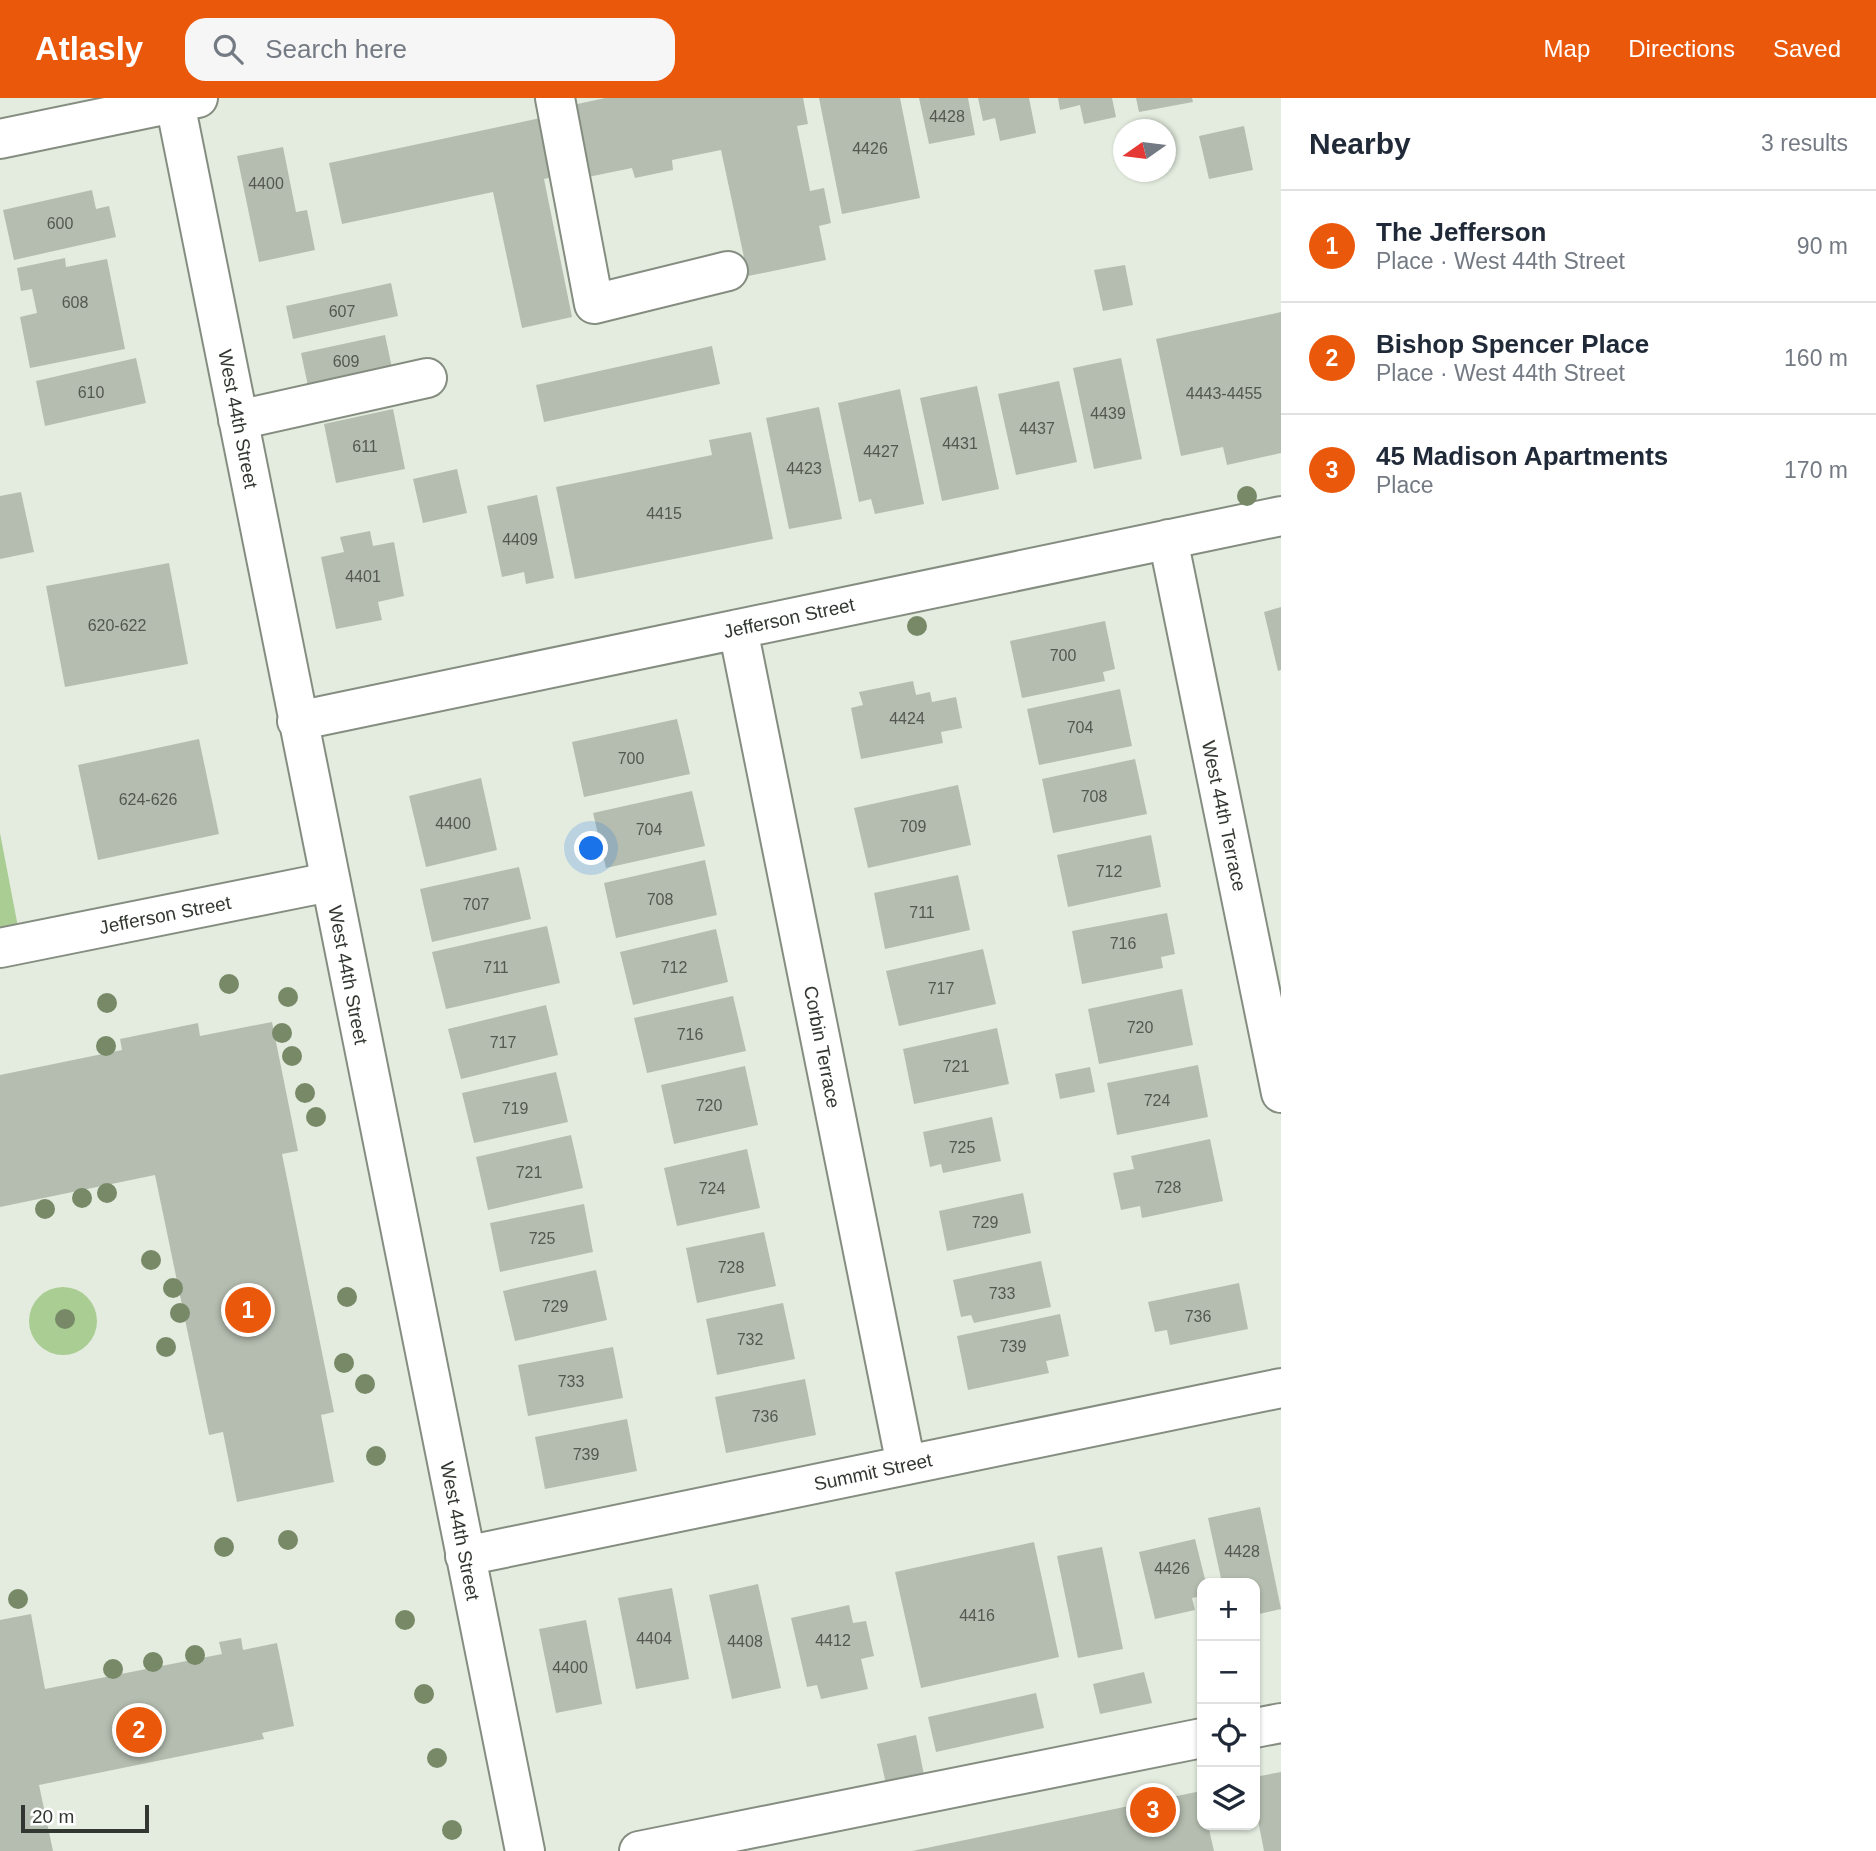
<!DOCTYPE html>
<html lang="en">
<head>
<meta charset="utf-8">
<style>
	body { margin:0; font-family:Helvetica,sans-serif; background:#f6f6f7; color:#1f2937 }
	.controls { position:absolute; right:21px; bottom:21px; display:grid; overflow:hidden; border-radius:14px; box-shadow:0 2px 5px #0004 }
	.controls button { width:63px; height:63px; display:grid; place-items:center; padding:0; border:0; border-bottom:2px solid #e0e1e3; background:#fff; color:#1f2937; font:35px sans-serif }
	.compass { position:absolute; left:1113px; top:21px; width:63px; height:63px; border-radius:50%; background:#fff; box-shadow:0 2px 5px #0004; rotate:256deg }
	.scale { position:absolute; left:21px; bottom:18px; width:128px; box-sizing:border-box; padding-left:7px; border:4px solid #333731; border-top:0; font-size:19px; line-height:24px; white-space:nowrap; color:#333731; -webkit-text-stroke:5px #fff; paint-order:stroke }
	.you { position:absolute; left:592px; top:751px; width:24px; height:24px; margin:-18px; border:5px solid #fff; border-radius:50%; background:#1a73e8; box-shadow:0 0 0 10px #1a73e833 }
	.badge { display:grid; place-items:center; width:46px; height:46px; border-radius:50%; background:#ea580c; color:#fff; font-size:23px; font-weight:700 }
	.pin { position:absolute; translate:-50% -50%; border:4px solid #fff; box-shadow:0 2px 7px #0006 }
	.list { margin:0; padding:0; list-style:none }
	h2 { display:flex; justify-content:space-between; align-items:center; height:91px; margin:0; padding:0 28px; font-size:30px }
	h2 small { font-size:23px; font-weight:400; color:#747a83 }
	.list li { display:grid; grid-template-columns:46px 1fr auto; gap:21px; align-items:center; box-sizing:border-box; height:112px; padding:0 28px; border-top:2px solid #e0e1e3 }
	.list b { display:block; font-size:26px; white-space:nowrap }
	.list p { margin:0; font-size:23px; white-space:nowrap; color:#747a83 }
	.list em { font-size:23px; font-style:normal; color:#747a83 }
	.icon { flex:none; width:38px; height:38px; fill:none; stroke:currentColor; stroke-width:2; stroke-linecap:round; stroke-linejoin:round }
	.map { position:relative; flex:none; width:1281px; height:1753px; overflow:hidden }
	header { display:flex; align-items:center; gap:42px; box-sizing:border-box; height:98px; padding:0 35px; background:#ea580c; color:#fff }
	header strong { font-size:33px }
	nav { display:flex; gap:38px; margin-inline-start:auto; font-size:24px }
	.search { width:490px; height:63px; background:#f6f6f7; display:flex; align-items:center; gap:18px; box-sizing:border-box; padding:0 24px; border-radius:21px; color:#747a83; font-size:26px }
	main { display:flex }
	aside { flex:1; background:#fff }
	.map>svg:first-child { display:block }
</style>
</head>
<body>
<header>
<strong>Atlasly</strong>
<div class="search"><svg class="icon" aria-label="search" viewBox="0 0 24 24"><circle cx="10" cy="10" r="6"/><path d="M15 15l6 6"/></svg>Search here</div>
<nav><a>Map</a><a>Directions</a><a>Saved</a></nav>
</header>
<main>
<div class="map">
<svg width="1281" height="1753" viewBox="0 0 1281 1753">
	<rect width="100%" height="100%" fill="#e4ecdf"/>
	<path fill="#aacd94" d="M 0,735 L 18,829 L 0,832 Z
		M29 1223a34 34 0 1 1 68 0a34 34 0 1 1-68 0Z"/>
	<path fill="#b5bdb0" d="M 605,0 L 803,0 L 808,26 L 797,28 L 810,93 L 824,90 L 831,125 L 819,128 L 826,162 L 748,178 L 721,52 L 672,62 L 673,72 L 635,80 L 632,70 L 588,79 L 573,7 Z
		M 819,0 L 900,0 L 920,100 L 842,116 Z
		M 919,0 L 968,0 L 975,37 L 929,46 Z
		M 978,0 L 1029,0 L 1036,35 L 1000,43 L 995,20 L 983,23 Z
		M 1058,0 L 1112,0 L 1116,19 L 1084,26 L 1080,7 L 1060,12 Z
		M 1136,0 L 1192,0 L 1193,4 L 1139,14 Z
		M 545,19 L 557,78 L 544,81 L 572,219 L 522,230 L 493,94 L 342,126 L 329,65 Z
		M 1244,28 L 1253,72 L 1209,81 L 1199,38 Z
		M 283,49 L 296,114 L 307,112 L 315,152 L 259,164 L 237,58 Z
		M 92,92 L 96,111 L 109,108 L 116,139 L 14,162 L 3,112 Z
		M 65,160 L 66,169 L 107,161 L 125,251 L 30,270 L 20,219 L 37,215 L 32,191 L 21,193 L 17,170 Z
		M 1125,167 L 1133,207 L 1103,213 L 1094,172 Z
		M 391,185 L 398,218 L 293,241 L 286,208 Z
		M 1281,214 L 1281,355 L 1227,367 L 1223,349 L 1181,358 L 1156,241 Z
		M 385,237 L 392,270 L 308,288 L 301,255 Z
		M 712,248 L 720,286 L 544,324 L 536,287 Z
		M 136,260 L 146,305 L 45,328 L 36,283 Z
		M 1121,260 L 1142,361 L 1094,371 L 1073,270 Z
		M 1059,283 L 1077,364 L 1016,377 L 998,296 Z
		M 977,288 L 999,391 L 942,403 L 920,300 Z
		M 900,291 L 924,406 L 875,416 L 871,401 L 859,404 L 838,305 Z
		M 819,309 L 842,421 L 789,431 L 766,320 Z
		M 393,311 L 405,371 L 336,385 L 324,326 Z
		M 751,334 L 773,441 L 575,481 L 556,389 L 712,357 L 709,342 Z
		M 457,371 L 467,415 L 423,425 L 413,381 Z
		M 21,394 L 34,454 L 0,461 L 0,398 Z
		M 537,397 L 554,480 L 526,486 L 524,474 L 502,479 L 487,408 Z
		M 370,433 L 373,448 L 394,444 L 404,498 L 378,504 L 382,522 L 336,531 L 321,459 L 344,454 L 340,439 Z
		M 169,465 L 188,566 L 65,589 L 46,488 Z
		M 1281,509 L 1281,572 L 1278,573 L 1264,514 Z
		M 1105,523 L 1115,571 L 1103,574 L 1105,583 L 1022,600 L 1010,543 Z
		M 913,583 L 916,597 L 930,594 L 932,604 L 956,599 L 962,630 L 941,634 L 943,645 L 861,661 L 851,610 L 863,607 L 859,594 Z
		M 1120,591 L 1132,648 L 1039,667 L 1027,611 Z
		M 677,621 L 690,676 L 584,699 L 572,644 Z
		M 199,641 L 219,736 L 98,762 L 78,667 Z
		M 1135,661 L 1147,716 L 1053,735 L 1042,681 Z
		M 481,680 L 497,752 L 426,769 L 409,698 Z
		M 958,687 L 971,747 L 868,770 L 854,710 Z
		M 692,693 L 705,748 L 606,770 L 593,715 Z
		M 1151,737 L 1161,789 L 1068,809 L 1057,757 Z
		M 705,762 L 717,817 L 616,840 L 604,785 Z
		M 519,769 L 531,821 L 432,844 L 420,791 Z
		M 958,777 L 970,832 L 885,851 L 874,795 Z
		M 1167,815 L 1175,856 L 1161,859 L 1163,870 L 1082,886 L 1072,833 Z
		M 547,828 L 560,885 L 446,911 L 432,854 Z
		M 716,831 L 728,884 L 633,907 L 620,854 Z
		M 983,851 L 996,906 L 899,928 L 886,873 Z
		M 1182,891 L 1193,947 L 1099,966 L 1088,911 Z
		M 733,898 L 746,953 L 647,975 L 634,920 Z
		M 546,907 L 558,957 L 461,981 L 448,931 Z
		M 272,924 L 298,1053 L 282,1056 L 334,1314 L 321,1317 L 334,1384 L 237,1404 L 223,1334 L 209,1337 L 155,1077 L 0,1109 L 0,977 L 122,952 L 120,941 L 198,925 L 200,938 Z
		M 997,930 L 1009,986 L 914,1006 L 903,951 Z
		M 1198,967 L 1208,1019 L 1117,1037 L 1107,985 Z
		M 745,968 L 758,1027 L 674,1046 L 661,987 Z
		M 1090,969 L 1095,994 L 1060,1001 L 1055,976 Z
		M 556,974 L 568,1024 L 474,1045 L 462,995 Z
		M 992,1019 L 1001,1063 L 943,1075 L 941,1066 L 930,1069 L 923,1034 Z
		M 571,1037 L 583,1090 L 488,1112 L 476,1059 Z
		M 1210,1041 L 1223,1103 L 1142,1120 L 1140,1108 L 1121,1112 L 1113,1075 L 1134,1071 L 1131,1058 Z
		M 747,1051 L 760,1110 L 677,1128 L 664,1070 Z
		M 1023,1095 L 1031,1135 L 947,1153 L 939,1113 Z
		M 584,1106 L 593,1154 L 500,1174 L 490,1125 Z
		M 764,1134 L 776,1188 L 697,1205 L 686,1150 Z
		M 1041,1163 L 1051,1209 L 974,1225 L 971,1217 L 961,1219 L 953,1182 Z
		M 596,1172 L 607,1222 L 515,1243 L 503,1193 Z
		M 1239,1185 L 1248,1231 L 1170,1247 L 1167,1232 L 1155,1234 L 1148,1204 Z
		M 783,1205 L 795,1261 L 717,1277 L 706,1221 Z
		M 1060,1216 L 1069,1258 L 1046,1263 L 1049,1275 L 968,1292 L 957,1238 Z
		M 613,1249 L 623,1300 L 528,1318 L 518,1267 Z
		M 805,1281 L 816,1337 L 726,1355 L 715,1299 Z
		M 627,1321 L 637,1373 L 545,1391 L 535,1339 Z
		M 1260,1409 L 1281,1511 L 1255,1517 L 1255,1485 L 1222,1485 L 1208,1420 Z
		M 1195,1441 L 1206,1485 L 1202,1485 L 1202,1498 L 1192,1500 L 1195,1512 L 1155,1521 L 1139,1454 Z
		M 1034,1444 L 1059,1559 L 921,1590 L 895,1474 Z
		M 1102,1449 L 1123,1551 L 1078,1560 L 1057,1458 Z
		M 758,1486 L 781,1590 L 732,1601 L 709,1497 Z
		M 672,1490 L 689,1581 L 636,1591 L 618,1500 Z
		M 849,1507 L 853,1525 L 866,1523 L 874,1558 L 861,1561 L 868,1591 L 821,1601 L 817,1587 L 807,1589 L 791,1520 Z
		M 31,1516 L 45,1591 L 222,1556 L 219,1544 L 241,1540 L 243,1552 L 277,1545 L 294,1628 L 262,1635 L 264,1641 L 39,1687 L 53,1753 L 0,1753 L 0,1522 Z
		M 586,1522 L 602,1606 L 556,1615 L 539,1531 Z
		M 1144,1574 L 1152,1605 L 1100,1616 L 1093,1586 Z
		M 1036,1595 L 1044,1630 L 936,1654 L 928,1619 Z
		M 916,1637 L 924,1677 L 886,1686 L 877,1646 Z
		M 1281,1674 L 1281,1753 L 1264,1753 L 1255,1707 L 1255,1679 Z
		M 1201,1693 L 1202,1727 L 1208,1727 L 1214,1753 L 912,1753 Z"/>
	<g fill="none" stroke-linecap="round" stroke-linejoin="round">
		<g stroke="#858d81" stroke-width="42">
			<path id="minor" d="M 174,0 L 525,1753
				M 555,0 L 594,206 L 728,173
				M 0,41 L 198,0
				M 238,322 L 427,280
				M 1168,441 L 1281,995
				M 738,531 L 906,1367
				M 297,623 L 1281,418
				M 0,850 L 329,784
				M 465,1458 L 1281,1290
				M 1255,1630 L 1281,1625
				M 639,1753 L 1202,1640"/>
		</g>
		<use href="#minor" stroke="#fff" stroke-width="38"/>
	</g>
	<g fill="#778967">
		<circle cx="1247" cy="398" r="10"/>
		<circle cx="917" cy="528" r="10"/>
		<circle cx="229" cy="886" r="10"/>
		<circle cx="288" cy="899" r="10"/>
		<circle cx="107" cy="905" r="10"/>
		<circle cx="282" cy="935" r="10"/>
		<circle cx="106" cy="948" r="10"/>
		<circle cx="292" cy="958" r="10"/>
		<circle cx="305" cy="995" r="10"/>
		<circle cx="316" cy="1019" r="10"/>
		<circle cx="107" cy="1095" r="10"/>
		<circle cx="82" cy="1100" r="10"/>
		<circle cx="45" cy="1111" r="10"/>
		<circle cx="151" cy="1162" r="10"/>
		<circle cx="173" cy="1190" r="10"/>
		<circle cx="347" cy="1199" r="10"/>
		<circle cx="180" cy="1215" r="10"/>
		<circle cx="65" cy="1221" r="10"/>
		<circle cx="166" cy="1249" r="10"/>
		<circle cx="344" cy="1265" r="10"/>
		<circle cx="365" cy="1286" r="10"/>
		<circle cx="376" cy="1358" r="10"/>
		<circle cx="288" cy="1442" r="10"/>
		<circle cx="224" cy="1449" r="10"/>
		<circle cx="18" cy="1501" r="10"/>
		<circle cx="405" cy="1522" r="10"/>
		<circle cx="195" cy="1557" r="10"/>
		<circle cx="153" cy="1564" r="10"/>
		<circle cx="113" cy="1571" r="10"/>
		<circle cx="424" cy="1596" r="10"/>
		<circle cx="437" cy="1660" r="10"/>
		<circle cx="452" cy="1732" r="10"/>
	</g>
	<g text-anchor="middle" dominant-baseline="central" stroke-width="5" stroke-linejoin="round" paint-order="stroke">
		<g font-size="16" fill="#545851">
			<text x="947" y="18">4428</text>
			<text x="870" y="50">4426</text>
			<text x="266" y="85">4400</text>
			<text x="60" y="125">600</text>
			<text x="75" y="204">608</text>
			<text x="342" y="213">607</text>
			<text x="346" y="263">609</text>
			<text x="91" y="294">610</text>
			<text x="1224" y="295">4443-4455</text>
			<text x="1108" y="315">4439</text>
			<text x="1037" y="330">4437</text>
			<text x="960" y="345">4431</text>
			<text x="365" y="348">611</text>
			<text x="881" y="353">4427</text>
			<text x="804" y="370">4423</text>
			<text x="664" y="415">4415</text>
			<text x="520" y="441">4409</text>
			<text x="363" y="478">4401</text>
			<text x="117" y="527">620-622</text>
			<text x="1063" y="557">700</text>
			<text x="907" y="620">4424</text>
			<text x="1080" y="629">704</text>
			<text x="631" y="660">700</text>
			<text x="1094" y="698">708</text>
			<text x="148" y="701">624-626</text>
			<text x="453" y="725">4400</text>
			<text x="913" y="728">709</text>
			<text x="649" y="731">704</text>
			<text x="1109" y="773">712</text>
			<text x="660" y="801">708</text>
			<text x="476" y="806">707</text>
			<text x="922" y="814">711</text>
			<text x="1123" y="845">716</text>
			<text x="496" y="869">711</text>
			<text x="674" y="869">712</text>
			<text x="941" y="890">717</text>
			<text x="1140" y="929">720</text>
			<text x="690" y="936">716</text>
			<text x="503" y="944">717</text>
			<text x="956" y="968">721</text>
			<text x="1157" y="1002">724</text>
			<text x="709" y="1007">720</text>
			<text x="515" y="1010">719</text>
			<text x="962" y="1049">725</text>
			<text x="529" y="1074">721</text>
			<text x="1168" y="1089">728</text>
			<text x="712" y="1090">724</text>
			<text x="985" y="1124">729</text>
			<text x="542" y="1140">725</text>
			<text x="731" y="1169">728</text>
			<text x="1002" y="1195">733</text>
			<text x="555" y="1208">729</text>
			<text x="1198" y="1218">736</text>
			<text x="750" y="1241">732</text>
			<text x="1013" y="1248">739</text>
			<text x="571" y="1283">733</text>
			<text x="765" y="1318">736</text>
			<text x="586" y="1356">739</text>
			<text x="1242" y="1453">4428</text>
			<text x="1172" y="1470">4426</text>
			<text x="977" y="1517">4416</text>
			<text x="654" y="1540">4404</text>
			<text x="833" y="1542">4412</text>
			<text x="745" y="1543">4408</text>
			<text x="570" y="1569">4400</text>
		</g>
		<g font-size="19" fill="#333731" stroke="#fff">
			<text transform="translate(238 321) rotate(79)">West 44th Street</text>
			<text transform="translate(789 520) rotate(-12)">Jefferson Street</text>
			<text transform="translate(1224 718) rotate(78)">West 44th Terrace</text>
			<text transform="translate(165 817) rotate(-11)">Jefferson Street</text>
			<text transform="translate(348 877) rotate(79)">West 44th Street</text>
			<text transform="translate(822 949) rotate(79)">Corbin Terrace</text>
			<text transform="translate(873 1374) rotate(-12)">Summit Street</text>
			<text transform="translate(460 1433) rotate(79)">West 44th Street</text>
		</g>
	</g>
</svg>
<div class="controls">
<button>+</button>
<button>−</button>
<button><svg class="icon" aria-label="locate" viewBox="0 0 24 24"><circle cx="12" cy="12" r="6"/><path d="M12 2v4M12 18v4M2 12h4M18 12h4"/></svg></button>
<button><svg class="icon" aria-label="layers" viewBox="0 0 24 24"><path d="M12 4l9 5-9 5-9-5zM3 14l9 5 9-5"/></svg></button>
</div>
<svg class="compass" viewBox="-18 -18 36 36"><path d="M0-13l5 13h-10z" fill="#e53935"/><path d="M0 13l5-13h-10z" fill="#747a83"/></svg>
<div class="scale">20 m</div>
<div class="you"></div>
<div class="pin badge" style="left:248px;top:1212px">1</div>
<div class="pin badge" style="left:139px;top:1632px">2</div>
<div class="pin badge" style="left:1153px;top:1712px">3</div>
</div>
<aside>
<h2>Nearby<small>3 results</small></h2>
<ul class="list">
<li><span class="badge">1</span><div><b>The Jefferson</b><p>Place · West 44th Street</p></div><em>90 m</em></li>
<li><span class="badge">2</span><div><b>Bishop Spencer Place</b><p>Place · West 44th Street</p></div><em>160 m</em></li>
<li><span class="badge">3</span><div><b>45 Madison Apartments</b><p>Place</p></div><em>170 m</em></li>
</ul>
</aside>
</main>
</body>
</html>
